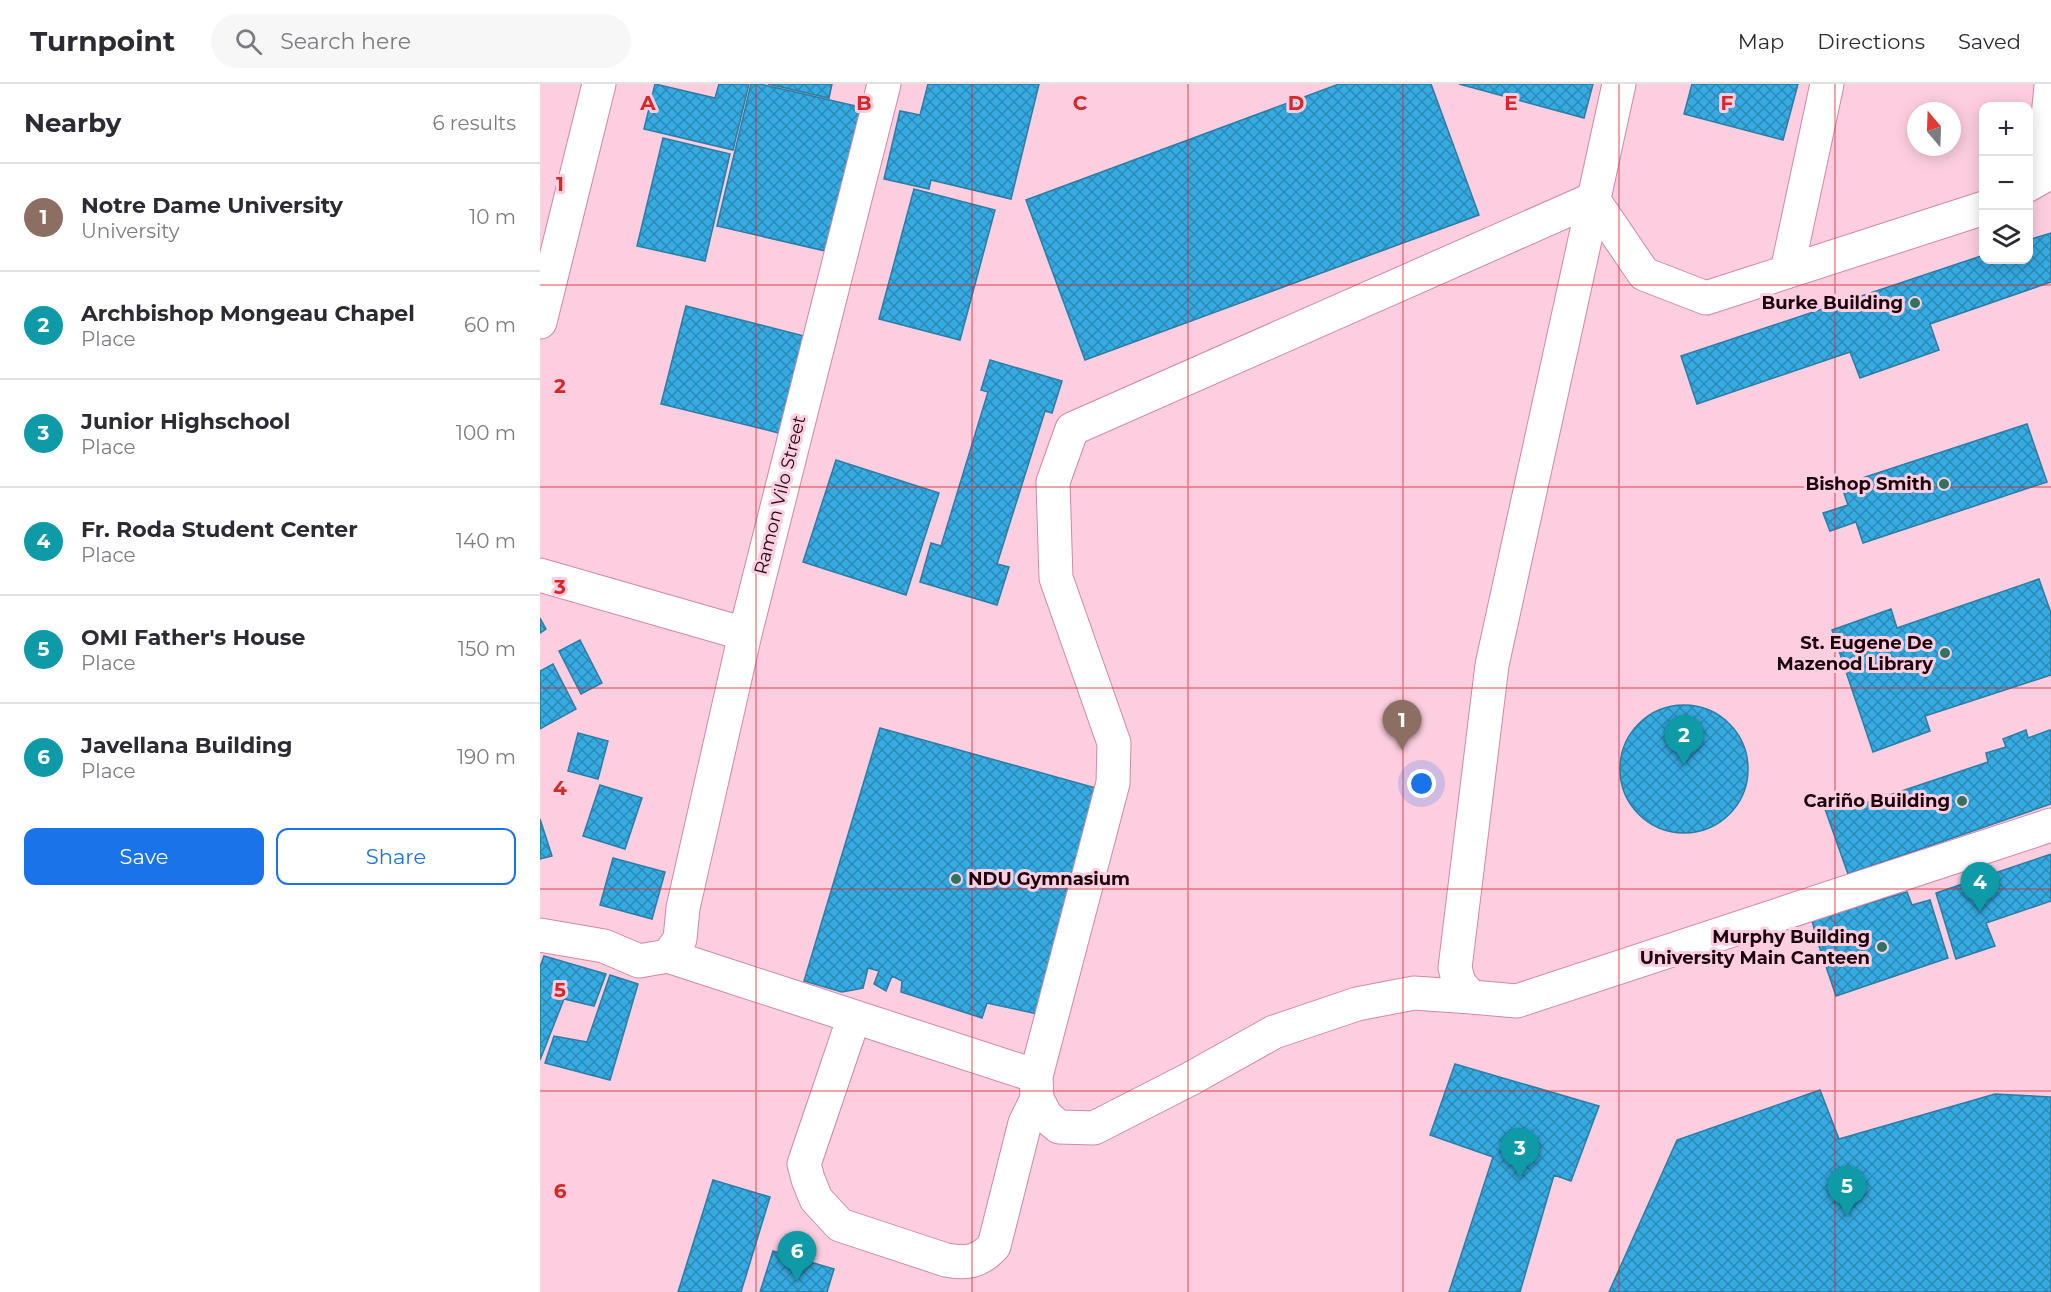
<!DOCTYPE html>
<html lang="en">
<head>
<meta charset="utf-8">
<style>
	body { margin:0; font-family:Montserrat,sans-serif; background:#f7f7f7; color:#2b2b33 }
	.controls { position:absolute; right:18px; top:18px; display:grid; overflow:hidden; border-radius:12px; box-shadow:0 3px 15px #0003 }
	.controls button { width:54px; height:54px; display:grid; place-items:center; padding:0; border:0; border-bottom:2px solid #e1e1e2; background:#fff; color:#2b2b33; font:30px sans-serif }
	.compass { position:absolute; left:1367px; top:18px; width:54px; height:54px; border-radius:50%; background:#fff; box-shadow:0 3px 15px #0003; rotate:341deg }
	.you { position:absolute; left:882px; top:700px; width:21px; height:21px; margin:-15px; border:4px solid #fff; border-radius:50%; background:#1a73e8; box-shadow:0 0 0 9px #1a73e833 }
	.badge { display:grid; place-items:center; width:39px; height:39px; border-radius:50%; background:#1a73e8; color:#fff; font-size:20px; font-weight:700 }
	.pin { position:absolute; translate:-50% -50px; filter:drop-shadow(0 2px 3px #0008) }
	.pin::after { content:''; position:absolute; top:32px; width:21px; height:18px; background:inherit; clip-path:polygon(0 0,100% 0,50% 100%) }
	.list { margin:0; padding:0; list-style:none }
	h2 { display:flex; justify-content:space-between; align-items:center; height:78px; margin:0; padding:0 24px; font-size:26px }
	h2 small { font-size:20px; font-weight:400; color:#7c7c81 }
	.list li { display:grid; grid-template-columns:39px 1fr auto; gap:18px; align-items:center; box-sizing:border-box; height:108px; padding:0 24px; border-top:2px solid #e1e1e2 }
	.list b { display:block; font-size:22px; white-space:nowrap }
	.list p { margin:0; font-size:20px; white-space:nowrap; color:#7c7c81 }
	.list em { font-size:20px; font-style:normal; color:#7c7c81 }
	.actions { display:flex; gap:12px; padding:18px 24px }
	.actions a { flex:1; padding:14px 0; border:2px solid #1a73e8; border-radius:12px; text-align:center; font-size:21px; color:#1a73e8 }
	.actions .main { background:#1a73e8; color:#fff }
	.icon { flex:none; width:33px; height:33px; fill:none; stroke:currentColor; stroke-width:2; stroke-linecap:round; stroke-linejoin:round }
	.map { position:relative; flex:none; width:1511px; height:1208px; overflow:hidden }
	header { display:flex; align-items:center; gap:36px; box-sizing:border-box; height:84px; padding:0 30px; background:#fff; border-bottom:2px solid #e1e1e2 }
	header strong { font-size:28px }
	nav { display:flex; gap:33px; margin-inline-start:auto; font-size:21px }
	.search { width:420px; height:54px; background:#f7f7f7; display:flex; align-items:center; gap:15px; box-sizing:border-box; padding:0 21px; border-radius:33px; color:#7c7c81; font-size:22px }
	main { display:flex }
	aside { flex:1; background:#fff }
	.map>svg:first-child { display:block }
</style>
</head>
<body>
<header>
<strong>Turnpoint</strong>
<div class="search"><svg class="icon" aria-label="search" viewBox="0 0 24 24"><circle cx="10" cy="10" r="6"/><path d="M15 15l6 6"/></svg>Search here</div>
<nav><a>Map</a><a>Directions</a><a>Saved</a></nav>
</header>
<main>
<aside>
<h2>Nearby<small>6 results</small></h2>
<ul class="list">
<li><span class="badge" style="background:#8d6e63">1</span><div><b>Notre Dame University</b><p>University</p></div><em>10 m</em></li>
<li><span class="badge" style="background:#0f9aa8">2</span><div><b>Archbishop Mongeau Chapel</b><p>Place</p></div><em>60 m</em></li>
<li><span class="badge" style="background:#0f9aa8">3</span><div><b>Junior Highschool</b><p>Place</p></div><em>100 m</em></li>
<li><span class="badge" style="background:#0f9aa8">4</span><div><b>Fr. Roda Student Center</b><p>Place</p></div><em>140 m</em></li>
<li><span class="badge" style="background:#0f9aa8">5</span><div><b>OMI Father's House</b><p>Place</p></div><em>150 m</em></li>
<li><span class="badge" style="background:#0f9aa8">6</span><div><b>Javellana Building</b><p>Place</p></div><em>190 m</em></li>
</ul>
<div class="actions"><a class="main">Save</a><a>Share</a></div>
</aside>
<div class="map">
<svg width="1511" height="1208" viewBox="0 0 1511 1208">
	<defs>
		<pattern id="building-cross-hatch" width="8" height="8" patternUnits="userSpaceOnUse" patternTransform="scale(1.5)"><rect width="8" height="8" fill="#35abe2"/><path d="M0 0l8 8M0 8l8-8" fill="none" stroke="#2c89b6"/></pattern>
	</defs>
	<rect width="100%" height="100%" fill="#fdcee0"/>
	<path fill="url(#building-cross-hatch)" stroke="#2d7ca3" stroke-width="1.5" d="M 115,0 L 175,14 L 179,0 L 209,0 L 193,66 L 104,45 Z
		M 211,0 L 220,0 L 329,25 L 294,169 L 177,142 Z
		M 228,0 L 292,0 L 289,14 Z
		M 388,0 L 499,0 L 471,115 L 391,96 L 389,105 L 344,95 L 360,27 L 380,31 Z
		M 799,0 L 891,0 L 939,131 L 545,276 L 486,116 Z
		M 919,0 L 1053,0 L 1044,34 Z
		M 1152,0 L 1258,0 L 1243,56 L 1144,30 Z
		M 123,54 L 190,70 L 165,177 L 97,162 Z
		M 374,105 L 455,126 L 420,256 L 339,235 Z
		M 1511,149 L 1511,198 L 1390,240 L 1399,266 L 1320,294 L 1310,268 L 1157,320 L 1141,272 L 1444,171 L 1444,176 L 1488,176 L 1488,156 Z
		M 146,222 L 264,252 L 239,349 L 121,320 Z
		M 450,276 L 522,297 L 512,329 L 505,327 L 457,480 L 469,483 L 457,521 L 380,498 L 391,459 L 401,462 L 448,308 L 441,306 Z
		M 1487,340 L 1507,398 L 1323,459 L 1316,438 L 1290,447 L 1283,429 L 1308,421 L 1301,401 Z
		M 296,376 L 399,409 L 366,511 L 263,478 Z
		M 1499,495 L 1511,529 L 1511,591 L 1385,632 L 1390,647 L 1333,668 L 1292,546 L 1351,525 L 1357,544 Z
		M 0,534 L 6,545 L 0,549 Z
		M 40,556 L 62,599 L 41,610 L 19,567 Z
		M 13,580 L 36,625 L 0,645 L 0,587 Z
		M1080 685a64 64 0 1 1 128 0a64 64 0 1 1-128 0Z
		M 340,644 L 563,706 L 498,930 L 447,919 L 442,934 L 361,908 L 362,897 L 352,892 L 346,907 L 334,900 L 339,887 L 328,884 L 323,904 L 302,908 L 264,897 Z
		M 1486,646 L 1488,654 L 1510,646 L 1511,648 L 1511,720 L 1308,790 L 1285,725 L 1315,713 L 1317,722 L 1448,678 L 1446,669 L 1466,663 L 1463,655 Z
		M 38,649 L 68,657 L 58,695 L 28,687 Z
		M 60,701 L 102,714 L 85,765 L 43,752 Z
		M 0,735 L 12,772 L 0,775 Z
		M 1511,770 L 1511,817 L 1446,839 L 1455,862 L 1416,875 L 1396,809 Z
		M 73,774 L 125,788 L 112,835 L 60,821 Z
		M 1367,808 L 1372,821 L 1390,816 L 1408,874 L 1296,912 L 1276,853 L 1272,836 Z
		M 4,872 L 66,890 L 54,922 L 24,915 L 0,976 L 0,883 Z
		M 70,891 L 98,900 L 70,996 L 5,979 L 14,952 L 47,958 Z
		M 915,980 L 1059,1022 L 1031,1097 L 1014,1091 L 980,1208 L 909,1208 L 953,1073 L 890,1051 Z
		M 1280,1006 L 1299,1055 L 1455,1010 L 1511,1013 L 1511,1208 L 1069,1208 L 1137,1056 Z
		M 173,1096 L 230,1113 L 201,1208 L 138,1208 Z
		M 233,1167 L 294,1185 L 287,1208 L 220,1208 Z"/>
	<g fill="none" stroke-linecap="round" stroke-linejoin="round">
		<g stroke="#d188a6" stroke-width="35">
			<path id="minor" d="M 1079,0 L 952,581 L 915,884 L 919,899 L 931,913 L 977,917 L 1511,741
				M 1488,101 L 1502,93 L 1511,2
				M 1247,187 L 1287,0
				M 0,238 L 59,0
				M 0,491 L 205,550
				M 0,851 L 64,862 L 99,877 L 128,872 L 140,855 L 143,824 L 205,550 L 344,0
				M 128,872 L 496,992 L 497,1015 L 506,1032 L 519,1043 L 554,1044 L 650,995 L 734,948 L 817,920 L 874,909 L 931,913
				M 314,933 L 264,1080 L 268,1095 L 276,1115 L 300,1141 L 406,1176 C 427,1180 439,1178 454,1162 L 485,1039 L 497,1015
				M 496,992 L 573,699 L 574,659 L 516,494 L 513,398 L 532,345 L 1053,115 L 1104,190 L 1166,214 L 1444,124"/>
		</g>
		<use href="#minor" stroke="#fff" stroke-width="33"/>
	</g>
	<path fill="none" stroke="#d62828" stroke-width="1.5" stroke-opacity="0.55" d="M 216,0 L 216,1208M 432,0 L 432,1208M 648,0 L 648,1208M 863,0 L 863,1208M 1079,0 L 1079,1208M 1295,0 L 1295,1208M 0,201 L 1511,201M 0,403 L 1511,403M 0,604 L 1511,604M 0,805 L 1511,805M 0,1007 L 1511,1007"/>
	<g fill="#327261" stroke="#fdcee0" stroke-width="2">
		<circle cx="1375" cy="219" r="6"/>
		<circle cx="1404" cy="400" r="6"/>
		<circle cx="1405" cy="569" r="6"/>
		<circle cx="1422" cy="717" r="6"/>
		<circle cx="416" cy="795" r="6"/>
		<circle cx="1342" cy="863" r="6"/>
	</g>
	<g text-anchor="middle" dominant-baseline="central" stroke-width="6" stroke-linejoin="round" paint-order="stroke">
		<g font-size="18" font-weight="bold" fill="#1c040f" stroke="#fdcee0" text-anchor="end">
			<text x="1363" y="219">Burke Building</text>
			<text x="1392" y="400">Bishop Smith</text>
			<text x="1393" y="559">St. Eugene De<tspan x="1393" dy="21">Mazenod Library</tspan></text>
			<text x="1410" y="717">Cariño Building</text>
			<text x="428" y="795" text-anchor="start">NDU Gymnasium</text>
			<text x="1330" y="853">Murphy Building<tspan x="1330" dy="21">University Main Canteen</tspan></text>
		</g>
		<g font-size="18" fill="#1c040f" stroke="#fdcee0">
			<text transform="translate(240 411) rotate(-76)">Ramon Vilo Street</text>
		</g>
	</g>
	<g font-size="20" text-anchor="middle" font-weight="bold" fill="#d62828" stroke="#fdcee0" stroke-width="6" stroke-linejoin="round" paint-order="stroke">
		<text x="108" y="26">A</text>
		<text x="324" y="26">B</text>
		<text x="540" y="26">C</text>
		<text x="756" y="26">D</text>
		<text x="971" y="26">E</text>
		<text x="1187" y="26">F</text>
		<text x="20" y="107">1</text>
		<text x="20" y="309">2</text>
		<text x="20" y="510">3</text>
		<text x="20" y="711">4</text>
		<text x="20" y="913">5</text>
		<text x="20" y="1114">6</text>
	</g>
</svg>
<div class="controls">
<button>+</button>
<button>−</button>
<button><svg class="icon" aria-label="layers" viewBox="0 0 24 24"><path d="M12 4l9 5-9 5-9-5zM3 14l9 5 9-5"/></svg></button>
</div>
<svg class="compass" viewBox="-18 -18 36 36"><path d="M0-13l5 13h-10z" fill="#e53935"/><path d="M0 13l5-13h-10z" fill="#7c7c81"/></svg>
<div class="you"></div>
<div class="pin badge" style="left:862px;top:666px;background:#8d6e63">1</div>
<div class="pin badge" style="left:1144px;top:681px;background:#0f9aa8">2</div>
<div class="pin badge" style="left:980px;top:1094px;background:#0f9aa8">3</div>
<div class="pin badge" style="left:1440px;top:828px;background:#0f9aa8">4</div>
<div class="pin badge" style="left:1307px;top:1132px;background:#0f9aa8">5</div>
<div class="pin badge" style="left:257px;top:1197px;background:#0f9aa8">6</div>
</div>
</main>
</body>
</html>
